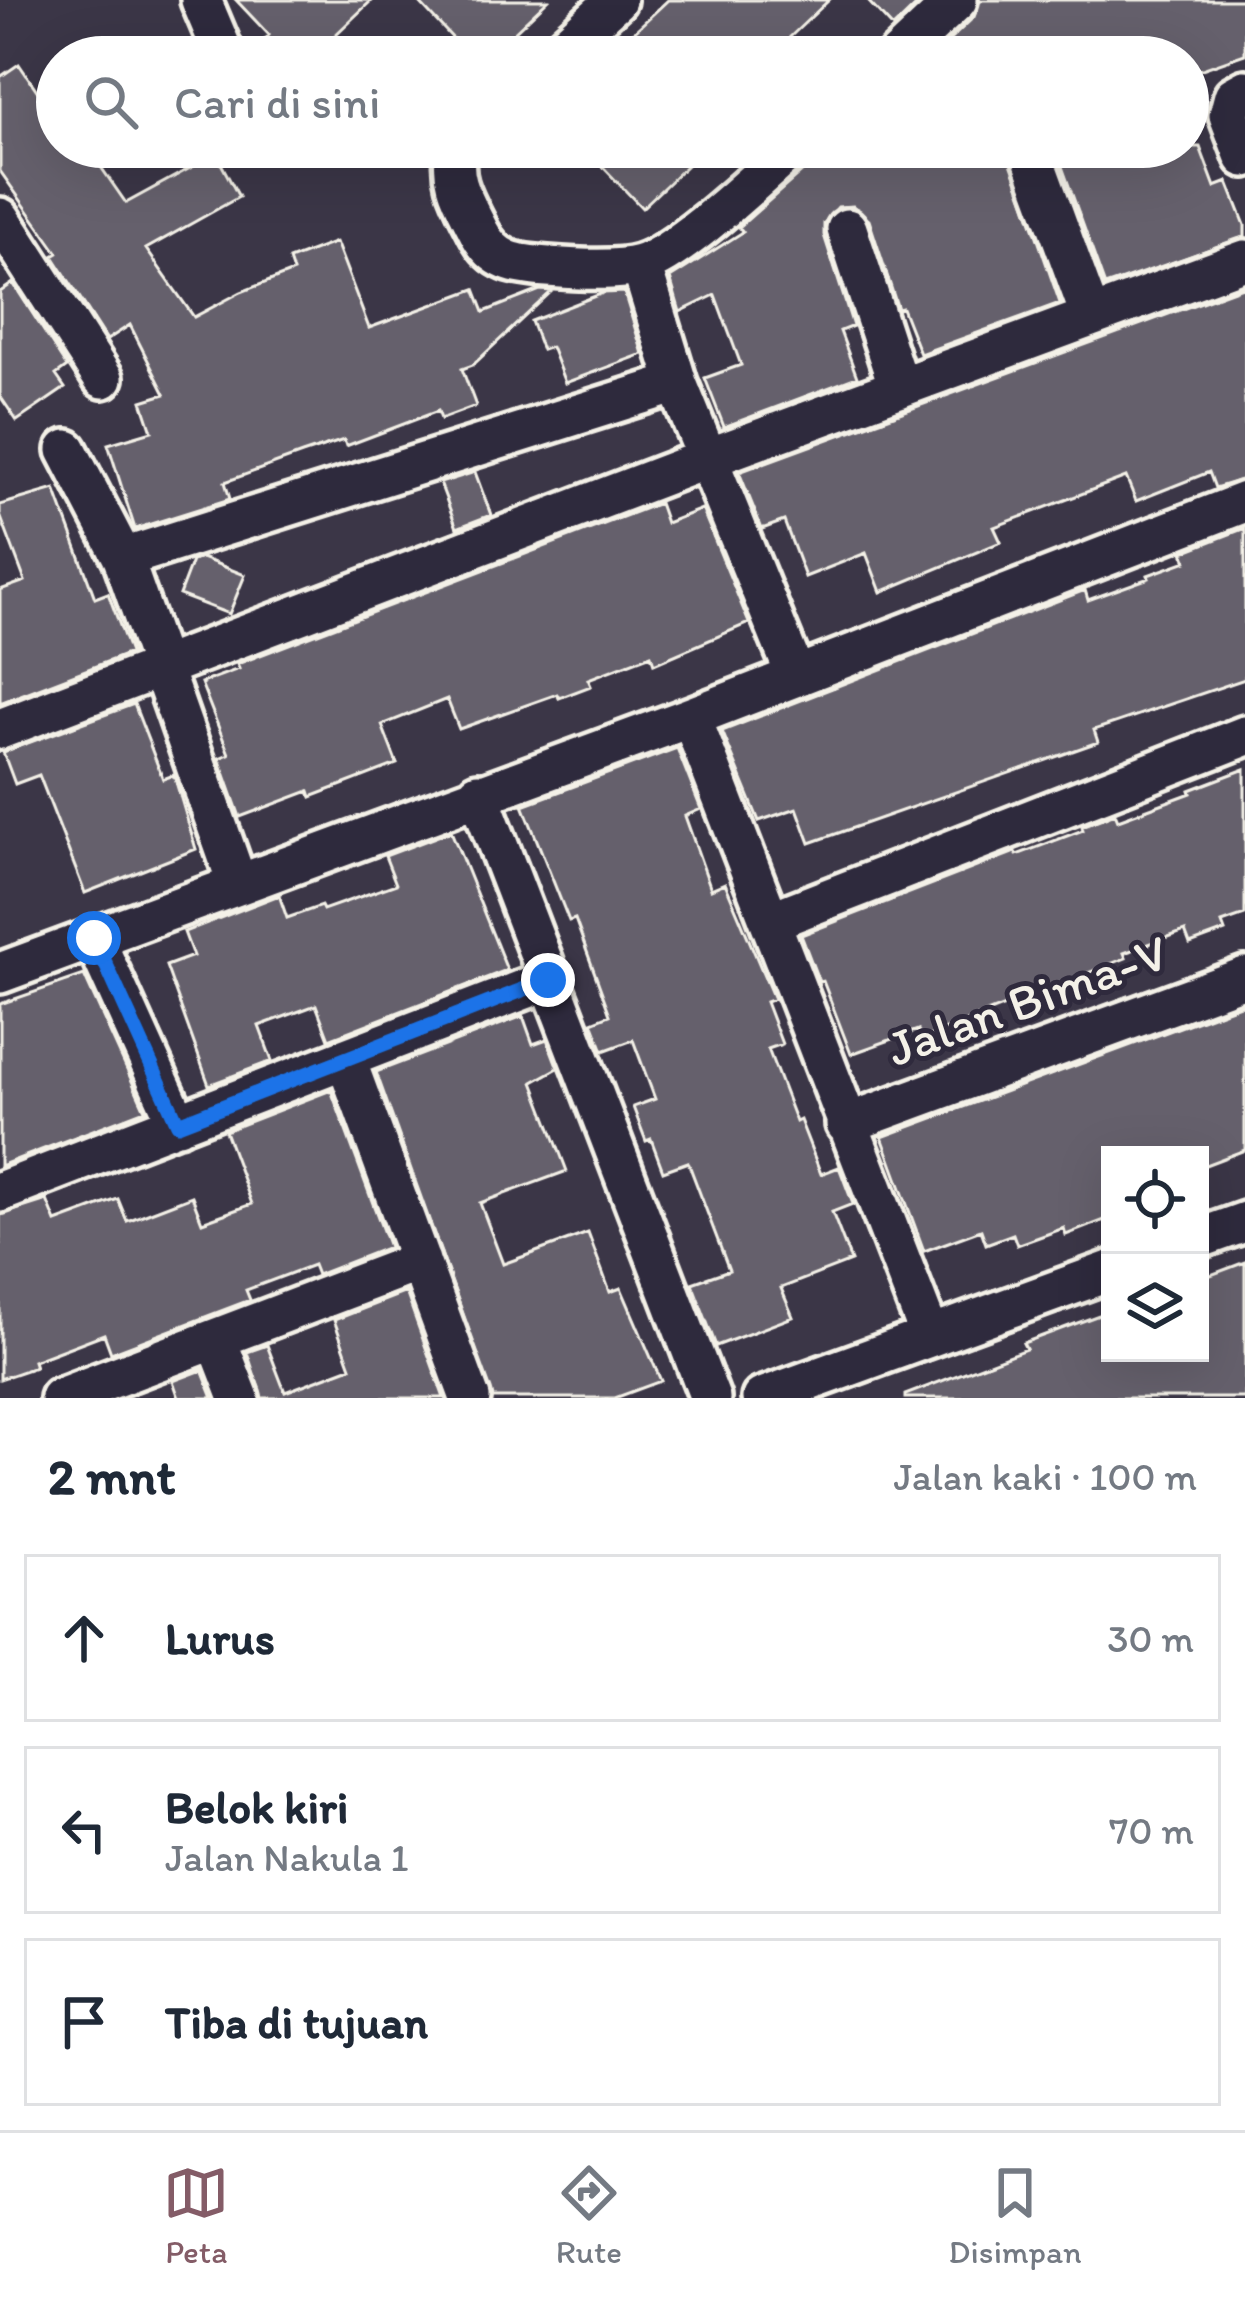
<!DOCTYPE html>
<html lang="id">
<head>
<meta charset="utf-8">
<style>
	body { margin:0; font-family:Itim,sans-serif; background:#f2f2f3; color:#1f2937 }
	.controls { position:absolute; right:36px; bottom:36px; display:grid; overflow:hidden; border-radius:0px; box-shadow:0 12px 48px #0002 }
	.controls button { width:108px; height:108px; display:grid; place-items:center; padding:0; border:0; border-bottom:3px solid #e0e1e3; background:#fff; color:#1f2937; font:60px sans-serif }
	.stop { position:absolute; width:36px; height:36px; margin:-27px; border:9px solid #1a73e8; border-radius:50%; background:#fff }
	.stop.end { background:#1a73e8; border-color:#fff; box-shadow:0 3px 12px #0008 }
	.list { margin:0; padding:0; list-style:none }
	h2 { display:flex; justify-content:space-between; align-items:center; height:156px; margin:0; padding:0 48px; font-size:51px }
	h2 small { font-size:39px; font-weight:400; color:#747a83 }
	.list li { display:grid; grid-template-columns:78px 1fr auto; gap:36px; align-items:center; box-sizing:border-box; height:168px; margin:0 24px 24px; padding:0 24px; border:3px solid #e0e1e3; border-radius:0px }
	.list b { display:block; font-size:45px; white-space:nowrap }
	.list p { margin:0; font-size:39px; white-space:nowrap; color:#747a83 }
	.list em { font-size:39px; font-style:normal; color:#747a83 }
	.icon { flex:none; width:66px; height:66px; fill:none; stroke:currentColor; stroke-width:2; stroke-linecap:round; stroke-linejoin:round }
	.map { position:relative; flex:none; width:1245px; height:1398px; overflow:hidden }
	.search { position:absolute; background:#fff; box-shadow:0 12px 48px #0002; left:36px; right:36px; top:36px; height:132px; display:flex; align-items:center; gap:30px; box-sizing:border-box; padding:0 42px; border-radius:66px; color:#747a83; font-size:45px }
	.sheet { height:732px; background:#fff }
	nav { display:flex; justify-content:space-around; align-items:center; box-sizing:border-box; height:168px; border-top:3px solid #e0e1e3; background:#fff; font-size:33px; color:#747a83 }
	nav a { display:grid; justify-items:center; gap:6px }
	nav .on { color:#845c67 }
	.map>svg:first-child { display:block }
</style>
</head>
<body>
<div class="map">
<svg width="1245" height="1398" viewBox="0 0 1245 1398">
	<rect width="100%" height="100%" fill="#3b3647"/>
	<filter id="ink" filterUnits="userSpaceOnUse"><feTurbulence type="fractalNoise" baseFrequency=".00833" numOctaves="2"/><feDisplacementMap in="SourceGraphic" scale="24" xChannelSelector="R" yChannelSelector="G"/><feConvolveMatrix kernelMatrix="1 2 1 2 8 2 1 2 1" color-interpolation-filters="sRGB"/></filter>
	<g filter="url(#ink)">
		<path fill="#65616c" stroke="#f4f1e8" stroke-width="3" d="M 236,0 L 372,0 L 312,57 L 249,57 L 269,35 Z
			M 417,0 L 548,0 L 488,57 L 470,57 Z
			M 668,0 L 829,0 L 790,37 L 807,57 L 607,57 Z
			M 867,0 L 922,0 L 893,28 Z
			M 980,0 L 1245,0 L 1245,54 L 1188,74 L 1188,57 L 932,57 L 974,17 Z
			M 19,64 L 57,120 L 57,147 L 87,147 L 126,203 L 216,154 L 239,197 L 146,249 L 194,317 L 241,292 L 293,272 L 289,260 L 336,242 L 369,328 L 475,289 L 484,312 L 540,290 L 552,291 L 473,365 L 462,369 L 476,406 L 441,419 L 438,411 L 346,446 L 344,440 L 302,454 L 225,482 L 230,499 L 135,529 L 108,444 L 152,431 L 142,401 L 165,394 L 130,325 L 107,340 L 53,256 L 58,253 L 0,171 L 0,77 Z
			M 584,147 L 706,147 L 642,208 Z
			M 830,147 L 1006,147 L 1060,303 L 920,354 L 902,308 L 898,309 L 869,220 L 853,206 L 838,207 L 824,223 L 824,235 L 853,326 L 840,331 L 857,377 L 724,427 L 705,378 L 741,365 L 715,295 L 680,312 L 670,278 L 743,232 L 739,227 Z
			M 1055,147 L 1200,147 L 1215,187 L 1228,182 L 1245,225 L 1245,237 L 1105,286 Z
			M 13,283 L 67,367 L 56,375 L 65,388 L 17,421 L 0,396 L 0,292 Z
			M 1245,286 L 1245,479 L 1215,488 L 1209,472 L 1136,501 L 1126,477 L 994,527 L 1001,542 L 881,592 L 866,553 L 805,577 L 784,521 L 762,529 L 739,472 Z
			M 624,292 L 643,354 L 565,383 L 551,347 L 542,350 L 531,321 L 603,293 Z
			M 475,472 L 491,515 L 457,528 L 440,483 Z
			M 55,489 L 95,598 L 108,593 L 130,653 L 0,703 L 0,590 L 25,581 L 0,515 L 0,505 Z
			M 659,503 L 666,523 L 702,509 L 749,623 L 654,664 L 651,655 L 588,679 L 591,686 L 559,698 L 557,694 L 459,729 L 447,699 L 382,725 L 397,764 L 311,797 L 309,791 L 240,817 L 219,758 L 229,754 L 201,683 L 239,669 L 237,664 Z
			M 1245,528 L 1245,679 L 1094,730 L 1098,742 L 810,843 L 797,808 L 759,821 L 722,731 L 1085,590 L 1088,600 L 1149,578 L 1148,575 L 1187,561 L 1183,552 Z
			M 202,558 L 245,575 L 229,614 L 179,595 L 192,561 Z
			M 134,704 L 163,779 L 174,775 L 196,849 L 85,893 L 39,775 L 15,784 L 3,752 Z
			M 677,748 L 701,809 L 685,816 L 711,889 L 725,883 L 774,999 L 766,1002 L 782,1044 L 768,1049 L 796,1122 L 800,1120 L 821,1174 L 839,1167 L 853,1204 L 832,1212 L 851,1261 L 781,1288 L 793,1317 L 716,1346 L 692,1283 L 729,1270 L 688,1162 L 663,1171 L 651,1139 L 646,1141 L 633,1107 L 655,1099 L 633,1040 L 603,1051 L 592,1022 L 610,1015 L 575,919 L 569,921 L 523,805 Z
			M 1245,769 L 1245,915 L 1222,923 L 1225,931 L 1190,944 L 1185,931 L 1124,953 L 1126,958 L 921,1039 L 918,1030 L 851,1054 L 823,981 L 819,982 L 801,935 L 1015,852 L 1017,855 L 1083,830 L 1082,826 L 1115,813 L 1118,820 L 1191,793 L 1190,790 Z
			M 451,831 L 507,970 L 329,1039 L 316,1005 L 259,1026 L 272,1061 L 209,1085 L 166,966 L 193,956 L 184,932 L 279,895 L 287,918 L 321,906 L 323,910 L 396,884 L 385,856 Z
			M 84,975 L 145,1110 L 0,1166 L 0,1004 Z
			M 1245,1003 L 1245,1150 L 1200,1167 L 1200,1155 L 1110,1155 L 1110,1218 L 1066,1235 L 1064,1228 L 1017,1245 L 1013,1234 L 986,1244 L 981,1230 L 924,1251 L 882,1137 Z
			M 523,1016 L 533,1044 L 547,1039 L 558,1068 L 533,1082 L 567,1171 L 480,1203 L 503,1264 L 588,1233 L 610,1292 L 621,1288 L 661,1381 L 615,1398 L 493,1398 L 376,1072 Z
			M 331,1090 L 389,1247 L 317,1275 L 313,1265 L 246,1290 L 250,1300 L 111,1353 L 104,1334 L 33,1361 L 35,1367 L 0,1379 L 0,1215 L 47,1200 L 56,1222 L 118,1199 L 127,1221 L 192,1196 L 202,1222 L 252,1204 L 225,1131 Z
			M 1245,1262 L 1245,1398 L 905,1398 L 905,1395 L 1026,1349 L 1023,1343 L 1110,1311 L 1110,1353 L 1200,1353 L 1200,1279 Z
			M 406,1292 L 444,1398 L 262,1398 L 247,1352 L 267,1345 L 285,1392 L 351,1367 L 334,1320 Z
			M 202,1370 L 213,1398 L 179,1398 L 173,1381 Z"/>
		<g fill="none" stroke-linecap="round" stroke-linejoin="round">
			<g stroke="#f4f1e8" stroke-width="48">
				<path id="minor" d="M 201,0 L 225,57
					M 553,57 L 616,0
					M 897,57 L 957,0
					M 1245,90 L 1234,96 L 1229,115 L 1245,157
					M 457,147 C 448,180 465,203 479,232 C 494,262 516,265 548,267 C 573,269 617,272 640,265 C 679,254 760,176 793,147
					M 1029,147 L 1091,317
					M 0,218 L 103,378
					M 847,229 L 899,388
					M 641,265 L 677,383 L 796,676
					M 67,450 L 123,558 L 238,885
					M 123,558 L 677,383
					M 691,717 L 930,1336
					M 0,729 L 706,459 L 1245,260
					M 478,793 L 710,1398
					M 771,921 L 1245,736
					M 94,938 L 178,1124
					M 0,973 L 691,717 L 1245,502
					M 346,1060 L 470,1398
					M 846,1124 L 1245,977
					M 0,1192 L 548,980
					M 1200,1238 L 1245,1222
					M 217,1341 L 239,1398
					M 60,1398 L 420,1261
					M 762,1398 L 1110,1271"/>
			</g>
			<use href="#minor" stroke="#2f2a3d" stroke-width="39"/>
		</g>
	</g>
	<g fill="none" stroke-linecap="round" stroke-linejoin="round" filter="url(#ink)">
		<path stroke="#1a73e8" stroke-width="15" d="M 94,938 L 178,1124 L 548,980"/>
	</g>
	<g text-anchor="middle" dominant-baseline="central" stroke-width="10" stroke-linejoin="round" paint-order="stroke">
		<g font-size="51" fill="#f4f1e8" stroke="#2f2a3d">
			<text transform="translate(1027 1000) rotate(-20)">Jalan Bima-V</text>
		</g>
	</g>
</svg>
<div class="controls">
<button><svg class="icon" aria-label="locate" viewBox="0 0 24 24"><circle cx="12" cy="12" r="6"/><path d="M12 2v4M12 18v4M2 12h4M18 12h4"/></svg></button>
<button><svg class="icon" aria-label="layers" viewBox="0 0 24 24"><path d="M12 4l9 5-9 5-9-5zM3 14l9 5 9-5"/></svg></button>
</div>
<div class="stop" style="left:94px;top:938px"></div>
<div class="stop end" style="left:548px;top:980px"></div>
<div class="search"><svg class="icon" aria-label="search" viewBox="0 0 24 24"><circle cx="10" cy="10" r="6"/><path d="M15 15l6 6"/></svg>Cari di sini</div>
</div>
<section class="sheet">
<h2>2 mnt<small>Jalan kaki · 100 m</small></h2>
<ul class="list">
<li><svg class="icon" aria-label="ahead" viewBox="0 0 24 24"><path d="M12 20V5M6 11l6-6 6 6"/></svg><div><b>Lurus</b></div><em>30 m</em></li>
<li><svg class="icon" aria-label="left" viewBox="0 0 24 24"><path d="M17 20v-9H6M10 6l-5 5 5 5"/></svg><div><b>Belok kiri</b><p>Jalan Nakula 1</p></div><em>70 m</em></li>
<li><svg class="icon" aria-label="arrive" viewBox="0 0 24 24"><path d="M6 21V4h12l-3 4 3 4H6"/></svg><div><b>Tiba di tujuan</b></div></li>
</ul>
</section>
<nav>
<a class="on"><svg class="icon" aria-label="map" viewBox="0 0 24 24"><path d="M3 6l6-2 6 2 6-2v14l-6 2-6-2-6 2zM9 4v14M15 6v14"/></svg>Peta</a>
<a><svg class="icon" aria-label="directions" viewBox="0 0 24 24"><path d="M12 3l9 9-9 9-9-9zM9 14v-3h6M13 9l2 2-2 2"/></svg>Rute</a>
<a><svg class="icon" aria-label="saved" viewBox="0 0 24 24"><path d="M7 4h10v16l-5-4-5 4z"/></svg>Disimpan</a>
</nav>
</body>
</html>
